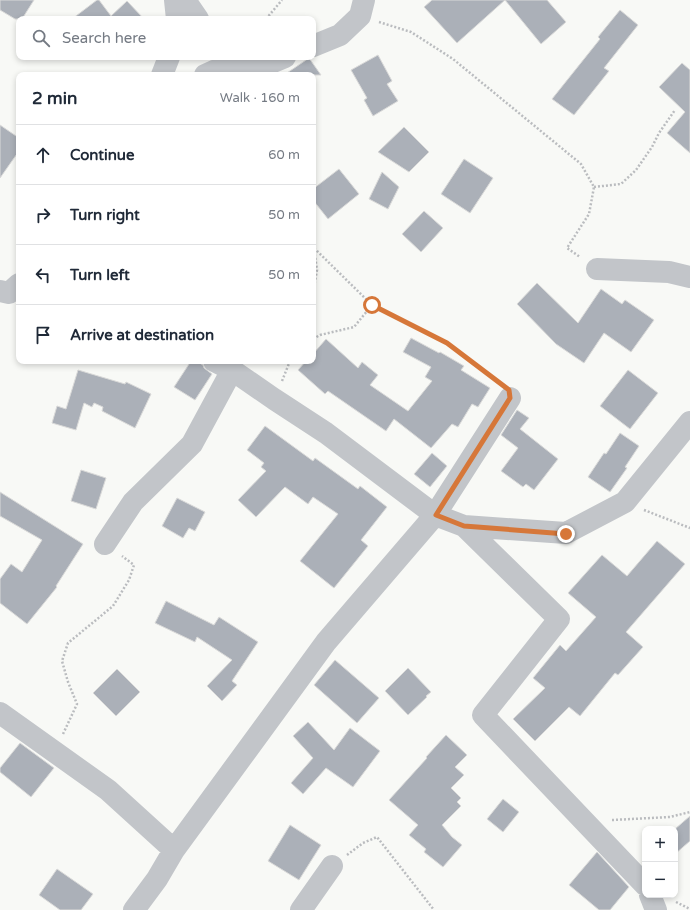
<!DOCTYPE html>
<html lang="en">
<head>
<meta charset="utf-8">
<style>
	body { margin:0; font-family:"Varela Round",sans-serif; background:#f6f6f7; color:#1f2937 }
	.controls { position:absolute; right:12px; bottom:12px; display:grid; overflow:hidden; border-radius:8px; box-shadow:0 2px 6px #0003 }
	.controls button { width:36px; height:36px; display:grid; place-items:center; padding:0; border:0; border-bottom:1px solid #e0e1e3; background:#fff; color:#1f2937; font:20px sans-serif }
	.stop { position:absolute; width:12px; height:12px; margin:-9px; border:3px solid #d67739; border-radius:50%; background:#fff }
	.stop.end { background:#d67739; border-color:#fff; box-shadow:0 1px 4px #0008 }
	.list { margin:0; padding:0; list-style:none }
	h2 { display:flex; justify-content:space-between; align-items:center; height:52px; margin:0; padding:0 16px; font-size:17px }
	h2 small { font-size:13px; font-weight:400; color:#747a83 }
	.list li { display:grid; grid-template-columns:26px 1fr auto; gap:12px; align-items:center; box-sizing:border-box; height:60px; padding:0 16px; border-top:1px solid #e0e1e3 }
	.list b { display:block; font-size:15px; white-space:nowrap }
	.list em { font-size:13px; font-style:normal; color:#747a83 }
	.icon { flex:none; width:22px; height:22px; fill:none; stroke:currentColor; stroke-width:2; stroke-linecap:round; stroke-linejoin:round }
	.map { position:relative; flex:none; width:690px; height:910px; overflow:hidden }
	.search { position:absolute; background:#fff; box-shadow:0 2px 6px #0003; left:16px; top:16px; width:300px; height:44px; display:flex; align-items:center; gap:10px; box-sizing:border-box; padding:0 14px; border-radius:8px; color:#747a83; font-size:15px }
	.panel { position:absolute; background:#fff; box-shadow:0 2px 6px #0003; left:16px; top:72px; width:300px; height:292px; border-radius:8px }
	.map>svg:first-child { display:block }
</style>
</head>
<body>
<div class="map">
<svg width="690" height="910" viewBox="0 0 690 910">
	<rect width="100%" height="100%" fill="#f8f9f6"/>
	<path fill="#abb0b8" stroke="#dadad9" d="M 0,0 L 34,0 L 22,19 L 15,19 L 0,10 Z
		M 97,0 L 99,0 L 111,16 L 127,1 L 144,19 L 72,19 Z
		M 432,0 L 547,0 L 566,22 L 541,44 L 505,0 L 457,43 L 424,7 Z
		M 620,10 L 638,25 L 604,68 L 609,71 L 574,115 L 552,99 L 600,39 L 598,37 Z
		M 378,55 L 392,81 L 387,84 L 398,101 L 373,116 L 364,100 L 367,98 L 351,70 Z
		M 309,58 L 321,75 L 284,75 Z
		M 682,63 L 690,70 L 690,153 L 667,133 L 685,112 L 659,87 Z
		M 0,125 L 19,138 L 19,151 L 0,178 Z
		M 404,127 L 429,152 L 409,172 L 378,152 Z
		M 464,159 L 493,178 L 470,213 L 441,194 Z
		M 339,169 L 359,194 L 328,219 L 313,200 L 313,189 Z
		M 382,172 L 399,187 L 388,209 L 369,199 Z
		M 424,211 L 443,228 L 421,252 L 402,234 Z
		M 537,283 L 578,323 L 601,289 L 622,304 L 625,300 L 654,320 L 631,352 L 604,333 L 584,363 L 556,344 L 517,304 Z
		M 411,338 L 439,353 L 440,352 L 464,366 L 461,370 L 490,388 L 478,407 L 472,404 L 458,427 L 452,424 L 431,448 L 394,419 L 386,431 L 328,391 L 325,394 L 298,370 L 306,361 L 313,361 L 313,354 L 326,339 L 358,368 L 362,362 L 378,375 L 370,385 L 408,411 L 432,381 L 425,377 L 431,367 L 403,352 Z
		M 191,361 L 196,361 L 203,365 L 204,368 L 212,374 L 195,400 L 174,387 Z
		M 78,370 L 125,384 L 126,382 L 151,394 L 135,428 L 102,411 L 103,407 L 94,403 L 92,407 L 84,403 L 76,430 L 52,423 L 57,406 L 66,409 Z
		M 628,370 L 658,393 L 630,429 L 600,406 Z
		M 517,410 L 529,418 L 520,429 L 558,459 L 534,490 L 526,484 L 523,487 L 501,471 L 518,448 L 501,435 Z
		M 265,426 L 313,461 L 315,458 L 358,489 L 360,486 L 387,507 L 361,540 L 368,546 L 334,588 L 300,561 L 338,514 L 313,497 L 308,504 L 285,487 L 256,517 L 238,500 L 266,471 L 261,467 L 264,463 L 247,450 Z
		M 620,433 L 639,446 L 625,467 L 627,468 L 610,492 L 588,477 L 604,453 L 606,454 Z
		M 432,453 L 447,466 L 430,487 L 414,474 Z
		M 81,470 L 106,478 L 96,509 L 71,501 Z
		M 0,492 L 83,544 L 56,586 L 57,587 L 27,624 L 0,603 L 0,579 L 11,564 L 22,572 L 42,540 L 0,516 Z
		M 177,498 L 205,512 L 195,531 L 189,528 L 183,538 L 162,526 Z
		M 657,541 L 685,564 L 626,632 L 643,647 L 618,675 L 615,673 L 580,716 L 569,707 L 535,741 L 513,719 L 545,688 L 533,678 L 560,645 L 566,651 L 596,617 L 568,593 L 602,555 L 627,576 Z
		M 166,601 L 214,625 L 219,617 L 258,642 L 232,681 L 237,685 L 222,701 L 207,686 L 232,660 L 197,637 L 195,642 L 155,623 Z
		M 335,660 L 379,698 L 357,723 L 314,685 Z
		M 408,668 L 431,692 L 426,696 L 427,697 L 408,715 L 385,691 Z
		M 117,669 L 140,692 L 116,716 L 93,693 Z
		M 308,722 L 334,750 L 350,728 L 380,751 L 353,787 L 326,768 L 303,794 L 291,783 L 313,758 L 293,736 Z
		M 446,735 L 467,755 L 455,767 L 464,775 L 451,788 L 461,798 L 457,802 L 461,806 L 442,825 L 452,837 L 462,845 L 443,867 L 424,852 L 426,849 L 409,835 L 418,825 L 389,800 L 427,758 L 426,757 Z
		M 20,743 L 54,768 L 31,797 L 0,772 L 0,768 Z
		M 503,799 L 519,812 L 503,832 L 487,819 Z
		M 690,816 L 690,841 L 675,854 L 675,829 Z
		M 290,825 L 321,845 L 299,880 L 268,861 Z
		M 597,852 L 629,887 L 610,910 L 599,910 L 569,885 Z
		M 57,869 L 93,894 L 81,910 L 60,910 L 39,895 Z"/>
	<g fill="none" stroke-linecap="round" stroke-linejoin="round">
		<path stroke="#babcbf" stroke-width="2.5" stroke-dasharray="2 2" stroke-linecap="butt" d="M 266,19 L 282,0
			M 379,22 L 411,32 L 453,59 L 581,164 L 594,187 L 589,214 L 567,248 L 580,257
			M 594,187 L 621,184 L 636,170 L 652,147 L 659,133 L 675,110
			M 313,242 L 317,270 L 313,293
			M 314,248 L 372,305 L 447,343 L 498,381
			M 313,339 L 320,335 L 354,327 L 372,305
			M 282,381 L 290,361
			M 644,510 L 690,528
			M 63,734 L 77,704 L 68,682 L 62,661 L 68,643 L 113,606 L 129,580 L 134,565 L 122,556
			M 612,820 L 670,817 L 690,812
			M 347,855 L 363,843 L 377,837 L 434,910
			M 676,902 L 690,909"/>
		<path stroke="#c2c5c9" stroke-width="22" d="M 175,0 L 177,19
			M 185,0 L 198,19
			M 313,46 L 340,35 L 360,16 L 364,0
			M 222,57 L 227,65 L 256,69 L 285,57
			M 162,75 L 169,57
			M 205,75 L 227,65
			M 597,269 L 669,272 L 690,277
			M 0,291 L 9,293 L 19,284
			M 214,361 L 232,370 L 274,399 L 326,433 L 435,515 L 464,526 L 559,619 L 483,715 L 645,885
			M 464,526 L 566,533 L 625,502 L 690,422
			M 105,544 L 133,502 L 192,444 L 232,370
			M 0,713 L 108,790 L 174,850
			M 650,895 L 656,910
			M 134,910 L 157,879 L 174,850 L 326,642 L 435,515 L 510,398
			M 301,910 L 332,866"/>
	</g>
	<g fill="none" stroke-linecap="round" stroke-linejoin="round">
		<path stroke="#d67739" stroke-width="5" d="M 372,305 L 447,343 L 509,390 L 510,398 L 436,515 L 464,526 L 566,534"/>
	</g>
</svg>
<div class="controls">
<button>+</button>
<button>−</button>
</div>
<div class="stop" style="left:372px;top:305px"></div>
<div class="stop end" style="left:566px;top:534px"></div>
<div class="search"><svg class="icon" aria-label="search" viewBox="0 0 24 24"><circle cx="10" cy="10" r="6"/><path d="M15 15l6 6"/></svg>Search here</div>
<section class="panel">
<h2>2 min<small>Walk · 160 m</small></h2>
<ul class="list">
<li><svg class="icon" aria-label="ahead" viewBox="0 0 24 24"><path d="M12 20V5M6 11l6-6 6 6"/></svg><div><b>Continue</b></div><em>60 m</em></li>
<li><svg class="icon" aria-label="right" viewBox="0 0 24 24"><path d="M7 20v-9h11M14 6l5 5-5 5"/></svg><div><b>Turn right</b></div><em>50 m</em></li>
<li><svg class="icon" aria-label="left" viewBox="0 0 24 24"><path d="M17 20v-9H6M10 6l-5 5 5 5"/></svg><div><b>Turn left</b></div><em>50 m</em></li>
<li><svg class="icon" aria-label="arrive" viewBox="0 0 24 24"><path d="M6 21V4h12l-3 4 3 4H6"/></svg><div><b>Arrive at destination</b></div></li>
</ul>
</section>
</div>
</body>
</html>
